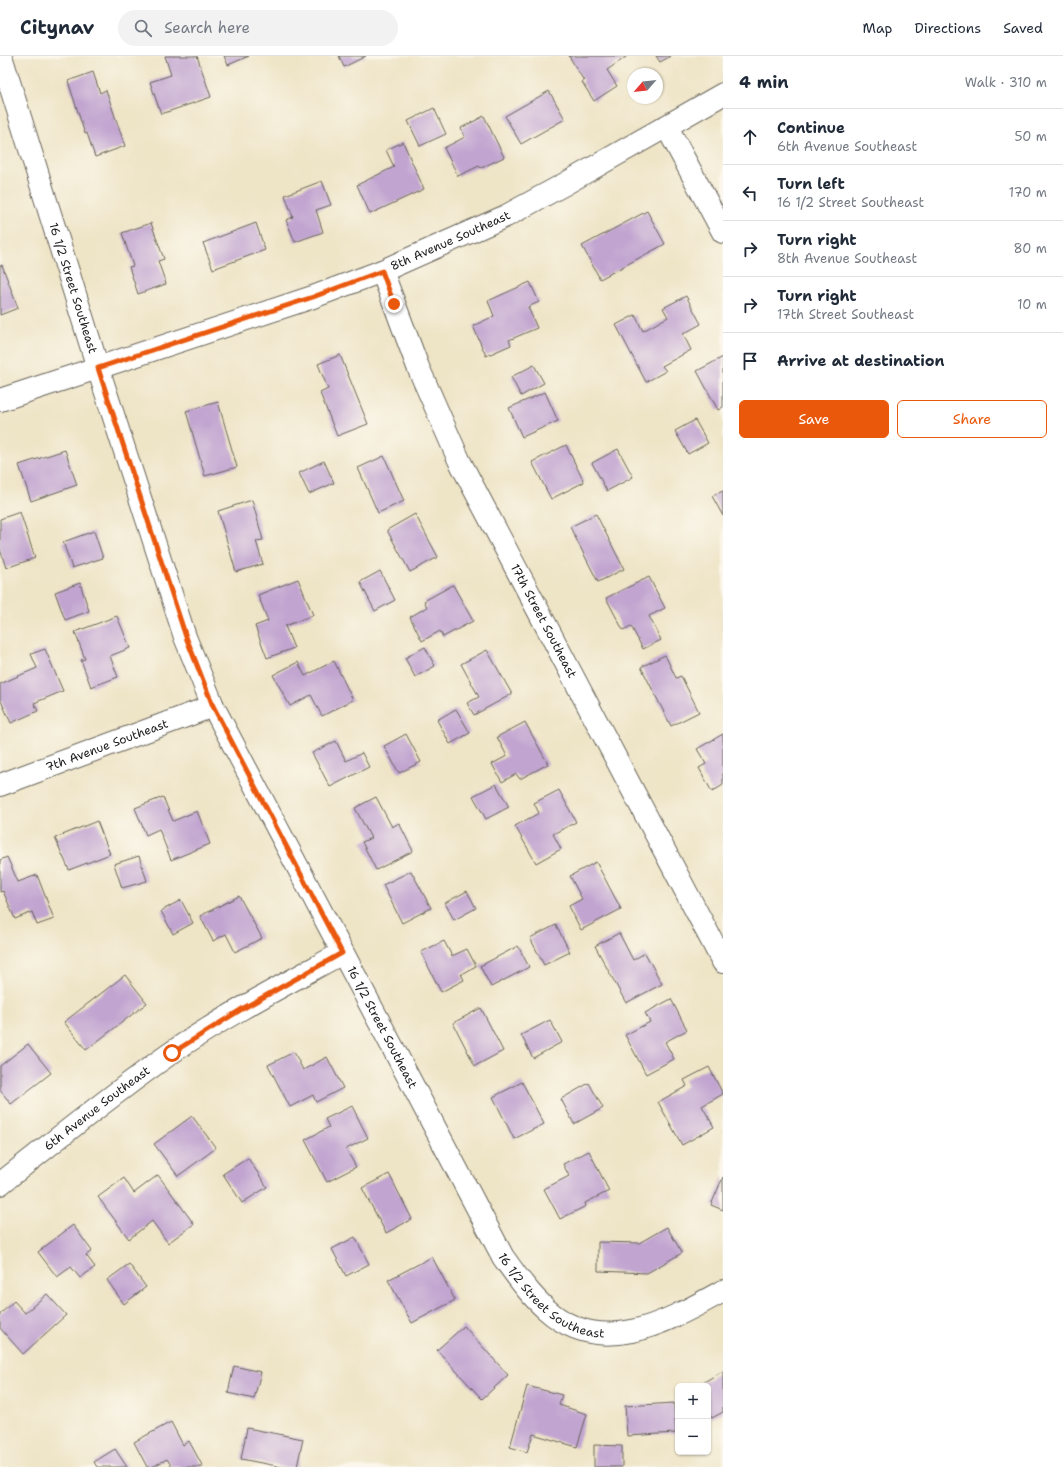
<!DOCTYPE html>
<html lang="en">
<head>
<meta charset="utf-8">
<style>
	body { margin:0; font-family:"Shantell Sans",sans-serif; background:#f2f2f3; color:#1f2937 }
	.controls { position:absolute; right:12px; bottom:12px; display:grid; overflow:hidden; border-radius:6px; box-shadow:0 1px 3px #0004 }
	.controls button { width:36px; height:36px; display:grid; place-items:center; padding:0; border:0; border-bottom:1px solid #e0e1e3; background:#fff; color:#1f2937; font:20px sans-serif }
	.compass { position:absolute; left:627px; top:12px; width:36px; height:36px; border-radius:50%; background:#fff; box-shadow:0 1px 3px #0004; rotate:242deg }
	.stop { position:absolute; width:12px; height:12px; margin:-9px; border:3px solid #ea580c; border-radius:50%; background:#fff }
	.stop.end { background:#ea580c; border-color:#fff; box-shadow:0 1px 4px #0008 }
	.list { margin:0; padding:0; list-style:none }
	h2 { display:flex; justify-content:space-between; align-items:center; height:52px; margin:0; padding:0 16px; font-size:17px }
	h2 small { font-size:13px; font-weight:400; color:#747a83 }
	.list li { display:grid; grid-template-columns:26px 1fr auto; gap:12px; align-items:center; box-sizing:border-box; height:56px; padding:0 16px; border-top:1px solid #e0e1e3 }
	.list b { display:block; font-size:15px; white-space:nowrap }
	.list p { margin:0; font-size:13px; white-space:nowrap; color:#747a83 }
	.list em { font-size:13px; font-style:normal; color:#747a83 }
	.actions { display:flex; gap:8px; padding:12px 16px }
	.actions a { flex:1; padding:9px 0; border:1px solid #ea580c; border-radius:6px; text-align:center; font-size:14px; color:#ea580c }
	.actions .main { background:#ea580c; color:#fff }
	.icon { flex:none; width:22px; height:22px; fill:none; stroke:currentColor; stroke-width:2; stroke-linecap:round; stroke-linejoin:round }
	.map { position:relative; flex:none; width:723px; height:1411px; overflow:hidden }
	header { display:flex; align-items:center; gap:24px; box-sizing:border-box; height:56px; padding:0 20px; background:#fff; border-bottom:1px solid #e0e1e3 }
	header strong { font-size:19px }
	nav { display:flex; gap:22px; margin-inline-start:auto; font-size:14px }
	.search { width:280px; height:36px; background:#f2f2f3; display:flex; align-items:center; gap:10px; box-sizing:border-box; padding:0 14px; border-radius:22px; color:#747a83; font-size:15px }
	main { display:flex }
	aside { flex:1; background:#fff }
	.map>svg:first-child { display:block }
</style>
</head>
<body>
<header>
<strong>Citynav</strong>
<div class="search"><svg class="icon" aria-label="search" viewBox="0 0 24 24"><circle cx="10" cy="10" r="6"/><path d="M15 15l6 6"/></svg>Search here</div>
<nav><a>Map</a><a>Directions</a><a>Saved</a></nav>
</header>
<main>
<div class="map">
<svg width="723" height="1411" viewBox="0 0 723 1411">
	<rect width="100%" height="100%" fill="#fbf7ec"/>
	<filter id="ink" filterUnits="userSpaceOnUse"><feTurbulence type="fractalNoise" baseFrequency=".025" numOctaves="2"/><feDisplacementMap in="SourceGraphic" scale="8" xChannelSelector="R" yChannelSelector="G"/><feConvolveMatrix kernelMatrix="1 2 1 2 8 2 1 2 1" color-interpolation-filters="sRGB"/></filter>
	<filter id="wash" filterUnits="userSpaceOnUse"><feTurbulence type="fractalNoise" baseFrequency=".012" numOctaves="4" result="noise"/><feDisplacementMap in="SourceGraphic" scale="16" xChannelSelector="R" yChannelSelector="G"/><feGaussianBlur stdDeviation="0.9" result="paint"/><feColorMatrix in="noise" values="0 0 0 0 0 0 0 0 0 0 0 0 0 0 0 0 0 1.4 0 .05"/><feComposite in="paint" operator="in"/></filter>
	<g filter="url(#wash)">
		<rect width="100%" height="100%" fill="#eee4c6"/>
		<g id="blocks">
			<path fill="#c1a4d0" d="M 165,0 L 197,0 L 211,41 L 161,58 L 150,26 L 171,19 Z
				M 224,0 L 249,0 L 228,9 Z
				M 339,0 L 366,0 L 344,11 Z
				M 569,0 L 626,0 L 626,1 L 607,14 L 617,30 L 594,45 L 582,26 L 584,25 Z
				M 656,0 L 671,0 L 660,6 Z
				M 93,16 L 100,37 L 106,34 L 125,90 L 95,101 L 87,77 L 85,78 L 68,25 Z
				M 549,35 L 565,63 L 521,88 L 505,60 Z
				M 434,52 L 446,78 L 420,90 L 408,65 Z
				M 484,60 L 504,101 L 481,112 L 479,110 L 458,120 L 444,92 L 465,81 L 461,72 Z
				M 403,86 L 424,133 L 370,158 L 357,129 L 394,111 L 386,94 Z
				M 322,125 L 331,149 L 316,154 L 323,176 L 295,186 L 286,164 L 293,161 L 285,139 Z
				M 647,155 L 665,188 L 600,223 L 582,190 Z
				M 151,167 L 164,203 L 158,205 L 166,228 L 138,238 L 129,211 L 133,210 L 122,177 Z
				M 256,167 L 265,194 L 213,213 L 203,187 Z
				M 2,209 L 18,252 L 0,259 L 0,210 Z
				M 530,226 L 539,246 L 528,251 L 537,272 L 509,284 L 511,289 L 486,300 L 473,270 L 494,260 L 488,245 Z
				M 686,240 L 701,268 L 683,278 L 691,294 L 662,310 L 666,315 L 646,326 L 616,269 L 635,259 L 643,275 L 668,261 L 663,252 Z
				M 340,299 L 368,368 L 337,380 L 320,337 L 328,333 L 318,308 Z
				M 723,301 L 723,351 L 718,354 L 697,315 Z
				M 534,309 L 544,327 L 521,340 L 511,321 Z
				M 545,336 L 558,365 L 522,381 L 509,352 Z
				M 218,346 L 237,411 L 205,420 L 186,355 Z
				M 695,364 L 708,387 L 688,398 L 675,375 Z
				M 566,389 L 584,426 L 551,443 L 532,406 Z
				M 618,393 L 633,421 L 607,435 L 592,407 Z
				M 65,394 L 77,429 L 31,445 L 19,409 Z
				M 384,400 L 404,445 L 378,457 L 358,412 Z
				M 324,405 L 334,427 L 309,438 L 299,417 Z
				M 723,435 L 723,460 L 712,440 Z
				M 252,444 L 263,484 L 256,485 L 263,508 L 236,516 L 218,455 Z
				M 20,456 L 35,502 L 6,512 L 0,493 L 0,463 Z
				M 415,458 L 438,501 L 410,516 L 387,474 Z
				M 596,458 L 624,513 L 598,526 L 570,471 Z
				M 94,475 L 103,502 L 72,512 L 63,486 Z
				M 380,515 L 395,544 L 375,555 L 360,526 Z
				M 649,521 L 665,552 L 649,560 L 661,584 L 643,593 L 631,570 L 623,574 L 606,542 Z
				M 298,523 L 313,559 L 285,570 L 294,592 L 267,602 L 255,570 L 268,565 L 258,539 Z
				M 80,527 L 89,555 L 65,564 L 55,536 Z
				M 453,529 L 473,565 L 443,581 L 440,575 L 422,585 L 410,561 L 427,551 L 424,545 Z
				M 117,560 L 130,592 L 110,600 L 118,621 L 91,631 L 81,604 L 85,603 L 75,576 Z
				M 425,591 L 435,610 L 415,621 L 405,602 Z
				M 45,593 L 63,635 L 34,647 L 38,655 L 11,667 L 0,643 L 0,628 L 37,612 L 31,598 Z
				M 487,594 L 512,638 L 474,659 L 467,647 L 479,641 L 461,608 Z
				M 665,599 L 676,622 L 681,620 L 699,656 L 671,670 L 641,611 Z
				M 334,605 L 353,644 L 322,660 L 311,639 L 290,650 L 273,619 L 298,606 L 305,620 Z
				M 456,653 L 470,677 L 450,688 L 437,664 Z
				M 525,666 L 548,708 L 520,723 L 516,718 L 502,726 L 492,708 L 507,700 L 497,681 Z
				M 406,678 L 421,706 L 399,717 L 384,690 Z
				M 723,678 L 723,729 L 712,736 L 699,712 L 706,708 L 697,693 Z
				M 336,685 L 346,705 L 362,697 L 369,711 L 330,731 L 312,697 Z
				M 496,728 L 509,751 L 486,763 L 473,740 Z
				M 559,734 L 576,766 L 553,778 L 561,793 L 536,807 L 515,770 L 539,757 L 534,747 Z
				M 163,741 L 173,765 L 197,755 L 210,788 L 171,804 L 159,773 L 146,779 L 135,752 Z
				M 376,741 L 392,771 L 399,767 L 413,795 L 376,814 L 362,786 L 371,782 L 355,752 Z
				M 97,765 L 110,798 L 69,814 L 55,782 Z
				M 139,800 L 147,825 L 122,832 L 114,808 Z
				M 7,801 L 18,826 L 37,819 L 54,863 L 37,869 L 32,856 L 15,863 L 3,835 L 0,836 L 0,804 Z
				M 596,806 L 621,853 L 581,874 L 569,850 L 582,843 L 570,820 Z
				M 411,815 L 431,852 L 402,867 L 383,829 Z
				M 467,835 L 476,852 L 454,864 L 445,847 Z
				M 239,840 L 262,882 L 235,896 L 226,878 L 213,885 L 200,860 Z
				M 181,844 L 193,867 L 173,878 L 161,855 Z
				M 556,869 L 570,896 L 544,909 L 530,882 Z
				M 619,877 L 633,904 L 645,897 L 662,928 L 626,947 L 595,890 Z
				M 444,885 L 452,900 L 467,893 L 476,910 L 461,918 L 464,924 L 441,936 L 421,896 Z
				M 518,890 L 529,911 L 491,931 L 480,910 Z
				M 125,919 L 147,947 L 86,994 L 64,966 Z
				M 671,943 L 687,974 L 665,986 L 674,1003 L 646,1018 L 625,979 L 650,966 L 645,957 Z
				M 481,952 L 503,995 L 475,1010 L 453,967 Z
				M 550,964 L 562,986 L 533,1002 L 521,979 Z
				M 28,988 L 51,1017 L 11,1048 L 0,1034 L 0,1010 Z
				M 294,996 L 303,1014 L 327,1001 L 343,1032 L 316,1046 L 313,1039 L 290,1051 L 268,1009 Z
				M 709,1011 L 723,1038 L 702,1050 L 714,1071 L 682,1089 L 658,1046 L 687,1030 L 684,1024 Z
				M 522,1026 L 544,1068 L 514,1083 L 493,1041 Z
				M 589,1027 L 603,1052 L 574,1068 L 561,1043 Z
				M 352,1050 L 368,1082 L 346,1093 L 356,1111 L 327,1126 L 305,1084 L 329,1071 L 325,1063 Z
				M 192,1060 L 216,1092 L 178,1120 L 154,1088 Z
				M 589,1095 L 609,1135 L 585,1147 L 586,1150 L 560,1163 L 544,1133 L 569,1120 L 563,1108 Z
				M 248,1102 L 267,1131 L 242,1147 L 223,1118 Z
				M 389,1118 L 412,1163 L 386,1177 L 362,1132 Z
				M 158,1119 L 194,1168 L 168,1187 L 152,1165 L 129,1183 L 98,1141 L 124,1122 L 134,1137 Z
				M 723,1121 L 723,1154 L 711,1149 Z
				M 73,1169 L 92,1195 L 86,1199 L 95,1211 L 80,1222 L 71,1211 L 57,1221 L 38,1196 Z
				M 667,1171 L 682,1197 L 647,1217 L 598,1215 L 598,1186 L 639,1187 Z
				M 355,1181 L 369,1208 L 346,1220 L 332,1193 Z
				M 432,1201 L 455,1244 L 412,1267 L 388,1224 Z
				M 129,1208 L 146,1231 L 124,1248 L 107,1224 Z
				M 47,1238 L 66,1259 L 23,1298 L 0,1272 L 0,1258 L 14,1245 L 25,1257 Z
				M 464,1270 L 508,1319 L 482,1343 L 437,1294 Z
				M 234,1310 L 261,1316 L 254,1343 L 228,1337 Z
				M 723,1315 L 723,1356 L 712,1362 L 708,1356 L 708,1330 L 697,1330 Z
				M 527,1330 L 562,1339 L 559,1349 L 587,1358 L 577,1391 L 533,1378 L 527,1396 L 510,1391 Z
				M 674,1347 L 676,1377 L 627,1380 L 625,1350 Z
				M 171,1366 L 183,1389 L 189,1385 L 203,1411 L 172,1411 L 167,1403 L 152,1411 L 147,1411 L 134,1386 Z
				M 247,1372 L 303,1383 L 297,1411 L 282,1411 L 241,1403 Z
				M 594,1389 L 622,1390 L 622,1411 L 594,1411 Z
				M 115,1393 L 127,1411 L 97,1411 L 94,1406 Z"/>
		</g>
	</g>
	<g filter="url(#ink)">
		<use href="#blocks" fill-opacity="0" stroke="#666258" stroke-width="1"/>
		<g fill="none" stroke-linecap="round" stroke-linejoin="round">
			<g stroke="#666258" stroke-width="24">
				<g id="minor">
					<path id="s1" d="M 1,0 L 98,312 L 185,581 L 213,650 L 503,1201 C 516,1219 529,1238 546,1253 C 602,1304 668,1265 723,1235"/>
					<path d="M 667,71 L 723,176"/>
					<path id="s2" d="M 382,215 L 418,311 L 459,404 L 723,906"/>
					<path id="s3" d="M 0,729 L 213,650"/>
					<path id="s4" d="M 0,1128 C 56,1084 112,1038 171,997 C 226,959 284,929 342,897"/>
				</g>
			</g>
			<g stroke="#666258" stroke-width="24">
				<g id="tertiary">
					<path id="s5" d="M 0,344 L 313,241 L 382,215 L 506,160 L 563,129 L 723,38"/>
				</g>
			</g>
			<use href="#minor" stroke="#fff" stroke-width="22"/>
			<use href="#tertiary" stroke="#fff" stroke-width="22"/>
		</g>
	</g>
	<g fill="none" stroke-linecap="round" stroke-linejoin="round" filter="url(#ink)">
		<path stroke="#ea580c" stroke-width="5" d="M 172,997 L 242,953 L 342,897 L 213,650 L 186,581 L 98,312 L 313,241 L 382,215 L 394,248"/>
	</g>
	<g text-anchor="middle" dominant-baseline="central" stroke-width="4" stroke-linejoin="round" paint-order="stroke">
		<g font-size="12" fill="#1c1c1c" stroke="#fbf7ec">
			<text stroke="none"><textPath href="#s5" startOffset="478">8th Avenue Southeast</textPath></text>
			<text stroke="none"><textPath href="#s1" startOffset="243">16 1/2 Street Southeast</textPath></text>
			<text stroke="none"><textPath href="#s2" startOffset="386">17th Street Southeast</textPath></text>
			<text stroke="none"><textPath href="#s3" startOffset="114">7th Avenue Southeast</textPath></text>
			<text stroke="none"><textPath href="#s1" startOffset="1047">16 1/2 Street Southeast</textPath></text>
			<text stroke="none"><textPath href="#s4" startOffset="123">6th Avenue Southeast</textPath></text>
			<text stroke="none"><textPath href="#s1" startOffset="1371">16 1/2 Street Southeast</textPath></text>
		</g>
	</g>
</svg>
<div class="controls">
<button>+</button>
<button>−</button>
</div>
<svg class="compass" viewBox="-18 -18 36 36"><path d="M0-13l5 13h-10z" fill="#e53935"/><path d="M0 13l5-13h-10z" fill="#747a83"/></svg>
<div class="stop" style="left:172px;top:997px"></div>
<div class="stop end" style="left:394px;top:248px"></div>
</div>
<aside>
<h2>4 min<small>Walk · 310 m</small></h2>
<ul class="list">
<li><svg class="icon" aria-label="ahead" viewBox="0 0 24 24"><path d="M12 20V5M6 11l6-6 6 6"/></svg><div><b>Continue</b><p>6th Avenue Southeast</p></div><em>50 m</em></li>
<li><svg class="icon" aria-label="left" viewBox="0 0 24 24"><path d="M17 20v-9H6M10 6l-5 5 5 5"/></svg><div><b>Turn left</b><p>16 1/2 Street Southeast</p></div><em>170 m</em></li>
<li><svg class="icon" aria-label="right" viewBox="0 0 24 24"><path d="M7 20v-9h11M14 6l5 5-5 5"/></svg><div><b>Turn right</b><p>8th Avenue Southeast</p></div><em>80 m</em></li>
<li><svg class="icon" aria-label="right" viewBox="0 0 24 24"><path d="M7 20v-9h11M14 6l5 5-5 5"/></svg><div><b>Turn right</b><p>17th Street Southeast</p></div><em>10 m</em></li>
<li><svg class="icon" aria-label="arrive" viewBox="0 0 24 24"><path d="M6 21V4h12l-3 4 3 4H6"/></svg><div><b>Arrive at destination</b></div></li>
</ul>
<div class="actions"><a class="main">Save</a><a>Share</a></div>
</aside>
</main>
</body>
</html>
